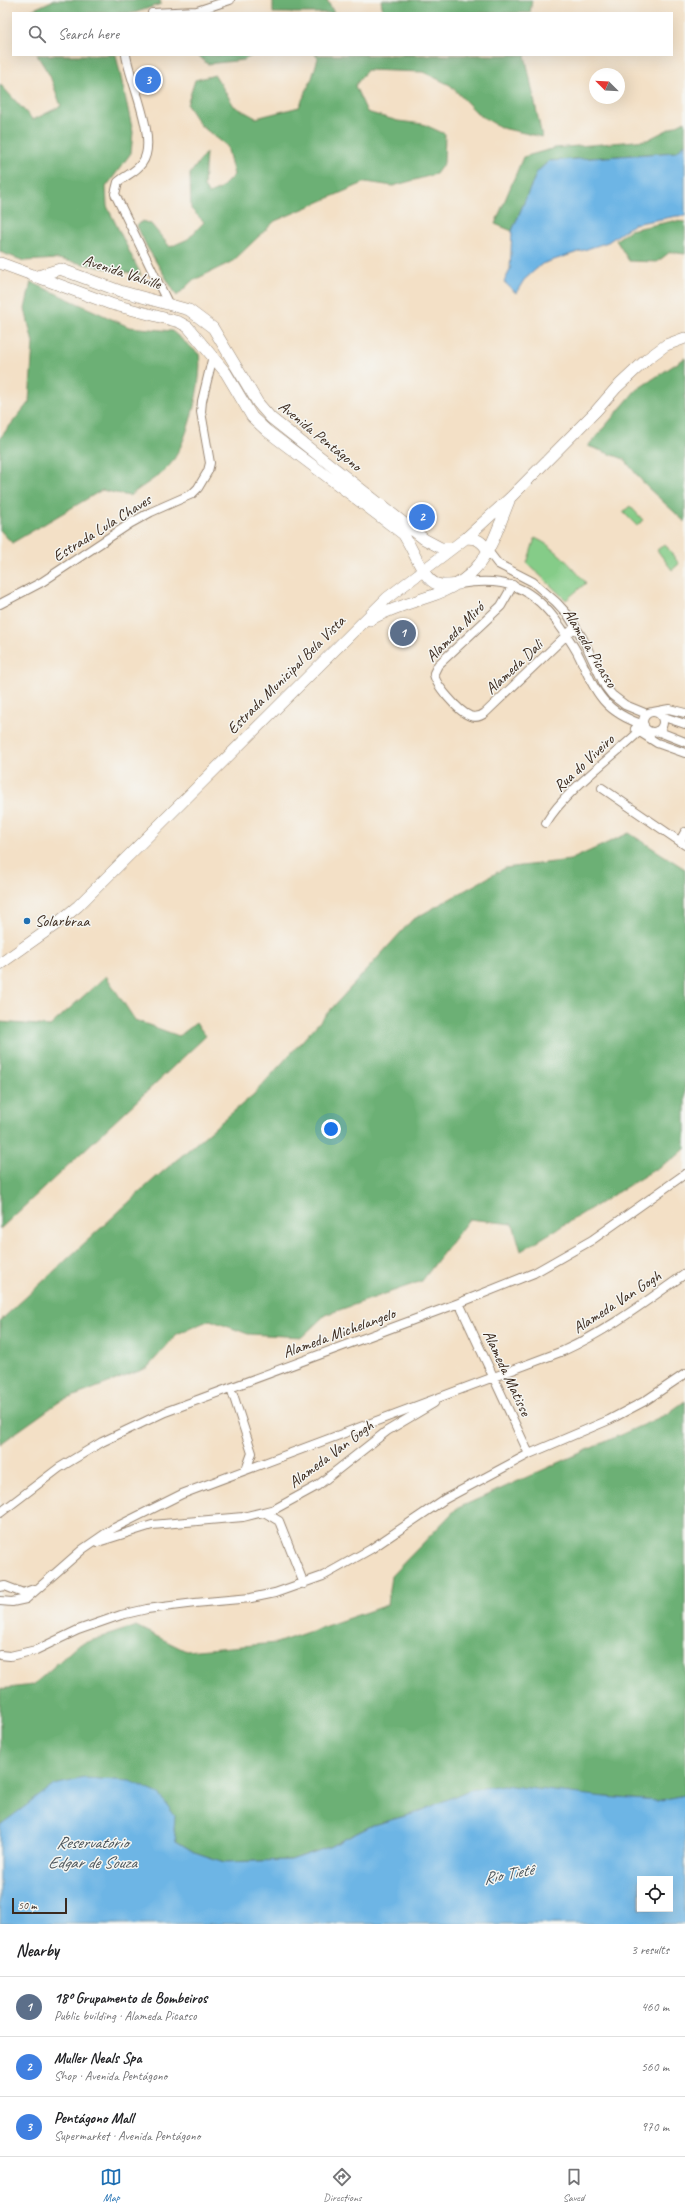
<!DOCTYPE html>
<html lang="en">
<head>
<meta charset="utf-8">
<style>
	body { margin:0; font-family:Caveat,sans-serif; background:#f2f2f2; color:#202124 }
	.controls { position:absolute; right:12px; bottom:12px; display:grid; overflow:hidden; border-radius:0px; box-shadow:0 4px 16px #0002 }
	.controls button { width:36px; height:36px; display:grid; place-items:center; padding:0; border:0; border-bottom:1px solid #e0e0e0; background:#fff; color:#202124; font:20px sans-serif }
	.compass { position:absolute; left:589px; top:68px; width:36px; height:36px; border-radius:50%; background:#fff; box-shadow:0 4px 16px #0002; rotate:294deg }
	.scale { position:absolute; left:12px; bottom:10px; width:55px; box-sizing:border-box; padding-left:4px; border:2px solid #3b2a1e; border-top:0; font-size:11px; line-height:14px; white-space:nowrap; color:#3b2a1e; -webkit-text-stroke:3px #f6f6f2; paint-order:stroke }
	.you { position:absolute; left:331px; top:1129px; width:14px; height:14px; margin:-10px; border:3px solid #fff; border-radius:50%; background:#1a73e8; box-shadow:0 0 0 6px #1a73e833 }
	.badge { display:grid; place-items:center; width:26px; height:26px; border-radius:50%; background:#1f6fb2; color:#fff; font-size:13px; font-weight:700 }
	.pin { position:absolute; translate:-50% -50%; border:2px solid #fff; box-shadow:0 1px 4px #0006 }
	.list { margin:0; padding:0; list-style:none }
	h2 { display:flex; justify-content:space-between; align-items:center; height:52px; margin:0; padding:0 16px; font-size:17px }
	h2 small { font-size:13px; font-weight:400; color:#757577 }
	.list li { display:grid; grid-template-columns:26px 1fr auto; gap:12px; align-items:center; box-sizing:border-box; height:60px; padding:0 16px; border-top:1px solid #e0e0e0 }
	.list b { display:block; font-size:15px; white-space:nowrap }
	.list p { margin:0; font-size:13px; white-space:nowrap; color:#757577 }
	.list em { font-size:13px; font-style:normal; color:#757577 }
	.icon { flex:none; width:22px; height:22px; fill:none; stroke:currentColor; stroke-width:2; stroke-linecap:round; stroke-linejoin:round }
	.map { position:relative; flex:none; width:685px; height:1924px; overflow:hidden }
	.search { position:absolute; background:#fff; box-shadow:0 4px 16px #0002; left:12px; right:12px; top:12px; height:44px; display:flex; align-items:center; gap:10px; box-sizing:border-box; padding:0 14px; border-radius:0px; color:#757577; font-size:15px }
	.sheet { height:232px; background:#fff }
	nav { display:flex; justify-content:space-around; align-items:center; box-sizing:border-box; height:56px; border-top:1px solid #e0e0e0; background:#fff; font-size:11px; color:#757577 }
	nav a { display:grid; justify-items:center; gap:2px }
	nav .on { color:#1f6fb2 }
	.map>svg:first-child { display:block }
</style>
</head>
<body>
<div class="map">
<svg width="685" height="1924" viewBox="0 0 685 1924">
	<rect width="100%" height="100%" fill="#f6f6f2"/>
	<filter id="ink" filterUnits="userSpaceOnUse"><feTurbulence type="fractalNoise" baseFrequency=".025" numOctaves="2"/><feDisplacementMap in="SourceGraphic" scale="8" xChannelSelector="R" yChannelSelector="G"/><feConvolveMatrix kernelMatrix="1 2 1 2 8 2 1 2 1" color-interpolation-filters="sRGB"/></filter>
	<filter id="wash" filterUnits="userSpaceOnUse"><feTurbulence type="fractalNoise" baseFrequency=".012" numOctaves="4" result="noise"/><feDisplacementMap in="SourceGraphic" scale="16" xChannelSelector="R" yChannelSelector="G"/><feGaussianBlur stdDeviation="0.9" result="paint"/><feColorMatrix in="noise" values="0 0 0 0 0 0 0 0 0 0 0 0 0 0 0 0 0 1.4 0 .05"/><feComposite in="paint" operator="in"/></filter>
	<g filter="url(#wash)">
		<rect width="100%" height="100%" fill="#f3e0c6"/>
		<path fill="#85cc88" stroke="#607b53" d="M 630,506 L 643,520 L 637,526 L 623,512 Z
			M 535,538 C 556,547 571,566 586,583 L 566,600 L 527,563 Z
			M 665,544 L 679,564 L 672,570 L 657,550 Z"/>
		<path fill="#6cb074" stroke="#546d49" d="M 54,0 L 160,0 L 161,4 L 134,13 L 25,13 Z
			M 273,0 L 327,0 L 334,13 L 273,13 Z
			M 381,0 L 532,0 L 530,13 L 383,13 Z
			M 37,55 L 116,55 L 133,132 L 131,153 L 106,187 L 107,206 L 141,275 L 58,259 L 24,261 L 0,252 L 0,84 L 33,120 L 61,106 L 50,76 Z
			M 198,55 L 253,55 L 244,60 L 207,64 Z
			M 315,55 L 525,55 L 542,137 L 502,128 L 479,115 L 450,85 L 423,72 L 367,70 L 355,86 L 367,112 L 398,121 L 423,124 L 445,134 L 444,163 L 436,174 L 393,186 L 366,182 L 275,221 L 233,261 L 192,281 L 177,296 L 147,247 L 137,226 L 142,221 L 151,224 L 170,247 L 188,239 L 204,222 L 191,209 L 190,174 L 206,152 L 204,187 L 209,194 L 220,189 L 234,175 L 227,146 L 200,125 L 187,105 L 195,80 L 215,75 L 234,106 L 256,118 L 299,107 L 312,78 L 318,58 Z
			M 685,121 L 685,144 L 676,152 L 549,161 L 537,172 L 512,231 L 495,224 L 523,157 L 555,148 L 647,140 Z
			M 673,221 L 685,222 L 685,254 L 670,252 L 657,262 L 629,261 L 616,240 L 630,230 Z
			M 31,282 L 129,327 L 172,331 L 199,354 C 204,379 186,452 166,469 C 155,479 141,487 129,496 L 102,490 L 12,543 L 0,530 L 0,438 L 29,402 L 33,343 L 25,309 Z
			M 685,358 L 685,522 L 646,486 L 624,459 L 588,446 L 636,390 Z
			M 629,833 L 685,869 L 685,1149 L 677,1156 L 521,1251 L 513,1224 L 469,1219 L 422,1281 L 325,1315 L 302,1337 L 248,1334 L 210,1320 L 177,1334 L 147,1368 L 59,1402 L 0,1444 L 0,1321 L 153,1180 L 253,1095 L 412,920 L 505,868 L 570,860 Z
			M 106,976 L 135,1020 L 179,1036 L 196,1023 L 206,1036 L 0,1229 L 0,1022 L 50,1026 Z
			M 685,1401 L 685,1795 L 657,1801 L 605,1797 L 416,1813 L 373,1825 L 329,1847 L 291,1860 L 224,1862 L 194,1852 L 176,1841 L 174,1830 L 174,1816 L 0,1825 L 0,1689 L 33,1685 L 78,1645 L 136,1626 L 186,1651 L 276,1643 L 387,1605 L 391,1576 L 456,1509 L 667,1414 Z"/>
		<path fill="#6db5e5" stroke="#547082" fill-rule="evenodd" d="M 685,144 L 685,216 L 677,216 L 634,224 L 608,242 L 542,264 L 524,280 L 516,293 L 504,282 L 510,270 L 512,231 L 537,172 L 549,161 L 676,152 Z
			M 85,1778 L 130,1781 L 159,1794 L 175,1816 L 174,1830 L 176,1841 L 194,1852 L 224,1862 L 291,1860 L 329,1847 L 373,1825 L 416,1813 L 469,1790 L 503,1785 L 605,1797 L 657,1801 L 685,1795 L 685,1924 L 0,1924 L 0,1825 L 54,1785 ZM 640,1879 L 670,1879 L 670,1909 L 640,1909 Z"/>
	</g>
	<g filter="url(#ink)">
		<g fill="none" stroke-linecap="round" stroke-linejoin="round">
			<g stroke="#978572" stroke-width="10">
				<path id="minor" d="M 152,13 L 197,11 L 230,0
					M 126,55 C 130,82 159,141 142,163 C 136,172 126,175 118,182 L 115,194 L 168,303
					M 488,551 L 498,564 L 533,582 L 556,602 L 568,615 L 583,639 L 605,686 L 612,695 L 625,705 L 647,714
					M 459,584 C 506,576 533,587 560,626 C 567,636 575,647 580,658 C 596,693 604,712 644,725
					M 513,585 L 501,606 L 438,665 L 434,673 C 434,684 459,712 470,716 C 476,718 480,717 485,713 L 575,627
					M 0,604 L 42,582 L 131,523 L 151,512 L 192,494 L 198,488 L 208,471 L 210,463 L 201,412 L 202,401 L 213,356
					M643 722a10 10 0 1 1 20 0a10 10 0 1 1-20 0Z
					M 653,712 L 669,709 L 685,713
					M 661,716 L 685,724
					M 635,729 L 657,743 L 685,753
					M 657,731 L 685,742
					M 602,788 L 685,845
					M 546,823 C 566,789 615,756 644,727
					M 680,841 L 685,832
					M 459,1303 L 529,1454
					M 231,1388 L 252,1453 L 246,1470
					M 264,1512 L 279,1521 L 304,1584
					M 0,1513 L 59,1468 L 102,1442 L 165,1412 L 459,1303 L 534,1273 L 592,1240 L 685,1174
					M 98,1542 L 152,1525 L 243,1517 L 275,1509 L 317,1486 L 387,1431 L 434,1403
					M 0,1587 L 5,1586 L 23,1593 L 34,1589
					M 0,1601 L 12,1602 L 26,1599 L 83,1549 L 112,1529 L 182,1494 L 563,1351 C 607,1331 645,1302 685,1274
					M 0,1655 L 10,1656 L 36,1650 L 78,1630 L 121,1615 L 147,1609 L 195,1603 L 251,1598 L 275,1593 L 323,1576 L 371,1549 L 445,1499 L 529,1454 L 609,1420 L 645,1401 L 685,1374"/>
			</g>
			<g stroke="#978572" stroke-width="12">
				<path id="secondary" d="M 0,263 L 111,304 L 179,322 L 188,327 L 226,373 L 252,417 L 267,431 L 403,534 C 412,546 423,580 437,584 C 443,586 452,585 459,584
					M 35,277 L 60,269 L 120,291 L 189,310 L 213,328 L 258,403 L 271,418 L 424,539 L 441,548 L 452,548
					M 466,538 C 477,538 482,541 488,551
					M 370,620 C 389,609 408,604 428,597 C 482,580 490,549 509,501
					M 0,964 L 55,925 L 78,906 L 387,598 L 466,538 L 510,498 L 596,411 L 616,388 L 647,359 L 666,345 L 685,338"/>
			</g>
			<use href="#minor" stroke="#fff" stroke-width="8"/>
			<use href="#secondary" stroke="#fff" stroke-width="11"/>
		</g>
	</g>
	<circle fill="#1f6fb2" stroke="#f6f6f2" stroke-width="1.5" cx="27" cy="921" r="4"/>
	<g text-anchor="middle" dominant-baseline="central" stroke-width="3" stroke-linejoin="round" paint-order="stroke">
		<g font-size="16" fill="#3b2a1e" stroke="#f6f6f2">
			<text transform="translate(122 272) rotate(18)">Avenida Valville</text>
			<text transform="translate(320 436) rotate(39)">Avenida Pentágono</text>
			<text transform="translate(102 528) rotate(-32)">Estrada Lula Chaves</text>
			<text transform="translate(455 632) rotate(-46)">Alameda Miró</text>
			<text transform="translate(590 648) rotate(59)">Alameda Picasso</text>
			<text transform="translate(514 667) rotate(-43)">Alameda Dali</text>
			<text transform="translate(286 675) rotate(-45)">Estrada Municipal Bela Vista</text>
			<text transform="translate(584 763) rotate(-43)">Rua do Viveiro</text>
			<text transform="translate(617 1302) rotate(-33)">Alameda Van Gogh</text>
			<text transform="translate(339 1333) rotate(-20)">Alameda Michelangelo</text>
			<text transform="translate(507 1373) rotate(65)">Alameda Matisse</text>
			<text transform="translate(331 1454) rotate(-37)">Alameda Van Gogh</text>
		</g>
		<g font-size="16" fill="#3b2a1e" stroke="#f6f6f2" text-anchor="start">
			<text x="35" y="921">Solarbraa</text>
		</g>
		<g font-size="17" font-style="italic" fill="#4a545a" stroke="#f6f6f2">
			<text x="92" y="1842">Reservatório<tspan x="92" dy="20">Edgar de Souza</tspan></text>
			<text transform="translate(508 1874) rotate(-11)">Rio Tietê</text>
		</g>
	</g>
</svg>
<div class="controls">
<button><svg class="icon" aria-label="locate" viewBox="0 0 24 24"><circle cx="12" cy="12" r="6"/><path d="M12 2v4M12 18v4M2 12h4M18 12h4"/></svg></button>
</div>
<svg class="compass" viewBox="-18 -18 36 36"><path d="M0-13l5 13h-10z" fill="#e53935"/><path d="M0 13l5-13h-10z" fill="#757577"/></svg>
<div class="scale">50 m</div>
<div class="you"></div>
<div class="pin badge" style="left:403px;top:633px;background:#5c6f8a">1</div>
<div class="pin badge" style="left:422px;top:517px;background:#3f7fe0">2</div>
<div class="pin badge" style="left:148px;top:80px;background:#3f7fe0">3</div>
<div class="search"><svg class="icon" aria-label="search" viewBox="0 0 24 24"><circle cx="10" cy="10" r="6"/><path d="M15 15l6 6"/></svg>Search here</div>
</div>
<section class="sheet">
<h2>Nearby<small>3 results</small></h2>
<ul class="list">
<li><span class="badge" style="background:#5c6f8a">1</span><div><b>18º Grupamento de Bombeiros</b><p>Public building · Alameda Picasso</p></div><em>460 m</em></li>
<li><span class="badge" style="background:#3f7fe0">2</span><div><b>Muller Neals Spa</b><p>Shop · Avenida Pentágono</p></div><em>560 m</em></li>
<li><span class="badge" style="background:#3f7fe0">3</span><div><b>Pentágono Mall</b><p>Supermarket · Avenida Pentágono</p></div><em>970 m</em></li>
</ul>
</section>
<nav>
<a class="on"><svg class="icon" aria-label="map" viewBox="0 0 24 24"><path d="M3 6l6-2 6 2 6-2v14l-6 2-6-2-6 2zM9 4v14M15 6v14"/></svg>Map</a>
<a><svg class="icon" aria-label="directions" viewBox="0 0 24 24"><path d="M12 3l9 9-9 9-9-9zM9 14v-3h6M13 9l2 2-2 2"/></svg>Directions</a>
<a><svg class="icon" aria-label="saved" viewBox="0 0 24 24"><path d="M7 4h10v16l-5-4-5 4z"/></svg>Saved</a>
</nav>
</body>
</html>
